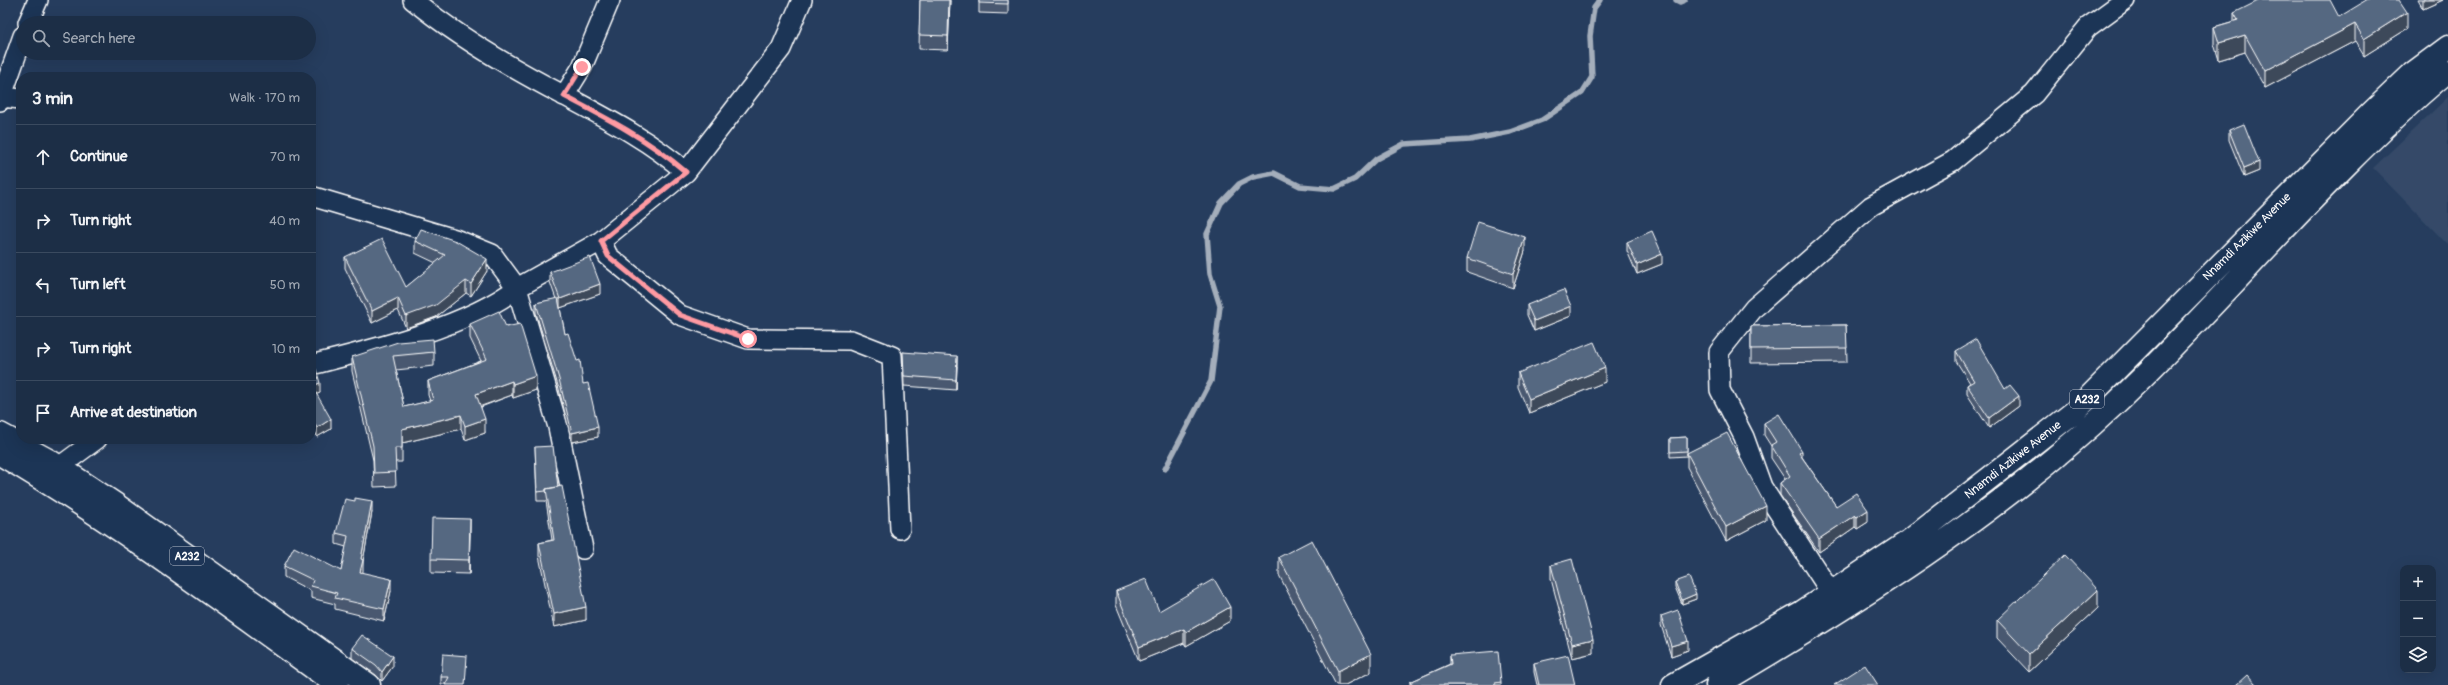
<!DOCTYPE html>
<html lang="en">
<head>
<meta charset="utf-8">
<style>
	body { margin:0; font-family:Pangolin,sans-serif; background:#293a51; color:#f1f3f6 }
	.controls { position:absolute; right:12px; bottom:12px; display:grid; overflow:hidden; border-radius:8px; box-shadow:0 4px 16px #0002 }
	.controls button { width:36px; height:36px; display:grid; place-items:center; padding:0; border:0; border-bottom:1px solid #3a4a5f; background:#1c2e46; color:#f1f3f6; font:20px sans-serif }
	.stop { position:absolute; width:12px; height:12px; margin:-9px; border:3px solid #ff9aa2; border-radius:50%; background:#fff }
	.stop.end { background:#ff9aa2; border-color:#fff; box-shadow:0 1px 4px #0008 }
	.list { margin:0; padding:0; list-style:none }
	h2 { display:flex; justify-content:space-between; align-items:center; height:52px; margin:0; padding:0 16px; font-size:17px }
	h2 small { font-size:13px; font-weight:400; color:#a0a8b3 }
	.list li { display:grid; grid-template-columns:26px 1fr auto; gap:12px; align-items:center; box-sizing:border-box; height:64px; padding:0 16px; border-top:1px solid #3a4a5f }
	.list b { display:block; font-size:15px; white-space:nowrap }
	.list em { font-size:13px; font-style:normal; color:#a0a8b3 }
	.icon { flex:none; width:22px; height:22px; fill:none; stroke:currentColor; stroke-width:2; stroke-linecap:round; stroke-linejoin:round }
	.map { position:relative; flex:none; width:2448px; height:685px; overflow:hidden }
	.search { position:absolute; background:#1c2e46; box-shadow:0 4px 16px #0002; left:16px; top:16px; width:300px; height:44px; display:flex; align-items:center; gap:10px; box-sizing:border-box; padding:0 14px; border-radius:22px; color:#a0a8b3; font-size:15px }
	.panel { position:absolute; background:#1c2e46; box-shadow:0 4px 16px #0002; left:16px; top:72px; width:300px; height:372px; border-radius:16px }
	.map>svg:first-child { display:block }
</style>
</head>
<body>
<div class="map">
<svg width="2448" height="685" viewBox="0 0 2448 685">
	<rect width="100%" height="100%" fill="#263d5e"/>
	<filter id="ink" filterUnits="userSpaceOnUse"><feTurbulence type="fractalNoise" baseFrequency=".025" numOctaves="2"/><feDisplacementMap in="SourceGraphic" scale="8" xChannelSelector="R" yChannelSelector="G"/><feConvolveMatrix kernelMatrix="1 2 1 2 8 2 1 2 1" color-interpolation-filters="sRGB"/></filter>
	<g filter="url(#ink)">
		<path fill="#344a68" d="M 2448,97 L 2448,245 L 2373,168 Z"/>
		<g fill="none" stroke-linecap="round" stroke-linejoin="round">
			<path stroke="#a4aebb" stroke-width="5.5" d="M 1676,0 L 1680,2 L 1685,0
				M 1165,469 L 1211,381 L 1220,306 L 1210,274 L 1207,234 L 1221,203 L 1239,184 L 1253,177 L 1274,173 L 1300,186 L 1334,189 L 1355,179 L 1376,159 L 1404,144 L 1470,140 L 1510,132 L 1542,120 L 1582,93 L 1592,77 L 1590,36 L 1594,8 L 1600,0"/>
			<g stroke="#fff" stroke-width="22">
				<path id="street" d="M 413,0 C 459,38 513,69 565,96 C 608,119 649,140 686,172
					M 28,23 L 38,0
					M 564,96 L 582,67 L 610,0
					M 1,97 L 21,99
					M 0,101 L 23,36
					M 311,196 L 455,239 L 492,254 L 517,288 L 558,427 L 583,549
					M 601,241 L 608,256 L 680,315 L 748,339 L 851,340 L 892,356 L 900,529
					M 311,365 C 374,349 466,327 517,288 L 601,241 L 686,172 L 781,49 L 802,0
					M 59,467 L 97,439
					M 1832,594 L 1762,487 L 1744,437 L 1720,390 L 1719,352 L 1754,308 L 1871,206 L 1953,161 L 2034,94 L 2088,27 L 2125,0"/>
			</g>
			<g stroke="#fff" stroke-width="25">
				<path id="primary" d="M 0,434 L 50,461 L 115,504 L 369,685
					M 0,454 C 117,523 227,606 337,685
					M 1673,685 L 1802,612 L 1909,541 L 2074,412 L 2370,114 L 2413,73 L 2448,47
					M 1717,685 C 1856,603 1996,516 2114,405 C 2228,297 2327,172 2448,71"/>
			</g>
			<use href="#street" stroke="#1d3557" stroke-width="19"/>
			<use href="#primary" stroke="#1d3557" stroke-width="22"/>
		</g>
		<path fill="#49596f" stroke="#fff" d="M 920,0 L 950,0 L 948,50 L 919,49 Z
			M 979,0 L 1008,0 L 1008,14 L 979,13 Z
			M 2418,0 L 2443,0 L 2423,9 Z
			M 2234,13 L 2339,17 L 2407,29 L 2364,56 L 2355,41 L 2265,88 L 2245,52 L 2219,60 L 2214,44 L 2214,27 L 2234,21 Z
			M 2229,130 L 2259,171 L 2244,177 L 2229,140 Z
			M 415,241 L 487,271 L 471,296 L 466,293 L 436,317 L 406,328 L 398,310 L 372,323 L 345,268 L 345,257 L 406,287 L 436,263 L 415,253 Z
			M 1627,242 L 1662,264 L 1637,274 L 1627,251 Z
			M 1525,251 L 1513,288 L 1467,272 L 1467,258 Z
			M 550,272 L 600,294 L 560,308 L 565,334 L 583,384 L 598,437 L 572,442 L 559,389 L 536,313 L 536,303 L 556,299 L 550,282 Z
			M 1527,305 L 1571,316 L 1534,331 L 1527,315 Z
			M 470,324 L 536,390 L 513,398 L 512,395 L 481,407 L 485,433 L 465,440 L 461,429 L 402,443 L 402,462 L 395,462 L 396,486 L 374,487 L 373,460 L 352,371 L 352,357 L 434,352 L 434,366 L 396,370 L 404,407 L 430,401 L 428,395 L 428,381 L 481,361 L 470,338 Z
			M 1846,325 L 1847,362 L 1751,363 L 1751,326 Z
			M 1956,351 L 2005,389 L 2019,406 L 1989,428 L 1967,394 L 1967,385 L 1970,383 L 1956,361 Z
			M 903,352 L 957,366 L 956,390 L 904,386 Z
			M 311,371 L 320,393 L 316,394 L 331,429 L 317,437 L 311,427 Z
			M 1518,373 L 1605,382 L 1529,413 L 1518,387 Z
			M 1764,423 L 1802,457 L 1836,506 L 1868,522 L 1857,529 L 1855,527 L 1819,552 L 1780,495 L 1780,483 L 1785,479 L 1771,458 L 1771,446 L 1764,435 Z
			M 1687,437 L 1687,456 L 1670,457 L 1670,438 Z
			M 535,447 L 558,487 L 586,620 L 554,627 L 539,556 L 539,543 L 552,540 L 546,501 L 537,501 Z
			M 1687,453 L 1766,520 L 1726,541 L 1687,467 Z
			M 372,512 L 363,561 L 362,573 L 391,591 L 384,621 L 335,609 L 335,604 L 311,598 L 311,591 L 284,577 L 284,566 L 341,571 L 346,547 L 336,544 L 336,533 Z
			M 470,533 L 469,574 L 431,573 L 431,559 Z
			M 1279,557 L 1371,672 L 1345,685 L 1336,685 L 1279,575 Z
			M 1551,565 L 1593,653 L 1572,658 L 1551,579 Z
			M 1675,582 L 1696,599 L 1682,604 L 1675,587 Z
			M 1116,591 L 1159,611 L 1230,621 L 1186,646 L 1184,643 L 1139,661 L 1116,605 Z
			M 2098,608 L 2029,672 L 1997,638 L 1997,620 Z
			M 1661,616 L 1688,650 L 1671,656 L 1661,625 Z
			M 352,648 L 393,666 L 382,681 L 376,675 L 352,658 Z
			M 1450,655 L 1501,682 L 1501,685 L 1410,685 L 1410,682 L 1450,664 Z
			M 467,663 L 446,684 L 441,684 L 441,677 Z
			M 1534,663 L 1575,685 L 1537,685 L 1534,672 Z"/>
		<path fill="#3c485a" stroke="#fff" d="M 949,0 L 950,0 L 948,50 L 948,36 Z
			M 2423,0 L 2443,0 L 2423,9 Z
			M 2407,12 L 2407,29 L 2364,56 L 2364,39 Z
			M 2355,24 L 2355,41 L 2265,88 L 2265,71 Z
			M 2245,35 L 2245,52 L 2219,60 L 2219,43 Z
			M 2259,162 L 2259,171 L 2244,177 L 2244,168 Z
			M 1525,237 L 1525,251 L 1513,288 L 1513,274 Z
			M 1662,254 L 1662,264 L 1637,274 L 1637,265 Z
			M 487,259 L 487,271 L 471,296 L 471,284 Z
			M 466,281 L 466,293 L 436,317 L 406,328 L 406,316 Z
			M 600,284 L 600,294 L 560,308 L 560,299 Z
			M 398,298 L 398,310 L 372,323 L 372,311 Z
			M 1571,306 L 1571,316 L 1534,331 L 1534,321 Z
			M 957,356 L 957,366 L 956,390 L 956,380 Z
			M 1605,368 L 1605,382 L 1529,413 L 1529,399 Z
			M 536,376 L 536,390 L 513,398 L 513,384 Z
			M 512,381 L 512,395 L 476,408 L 476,394 Z
			M 320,383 L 320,393 L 312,396 L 312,386 Z
			M 2019,396 L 2019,406 L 1989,428 L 1989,418 Z
			M 461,415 L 461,429 L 402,443 L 402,429 Z
			M 331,419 L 331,429 L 317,437 L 317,428 Z
			M 485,419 L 485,433 L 465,440 L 465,426 Z
			M 598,427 L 598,437 L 572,442 L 572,433 Z
			M 1802,451 L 1802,463 L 1799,453 Z
			M 372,501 L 372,512 L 363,561 L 363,571 L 360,583 L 360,572 L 361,559 Z
			M 1766,506 L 1766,520 L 1726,541 L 1726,527 Z
			M 1868,510 L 1868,522 L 1857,529 L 1857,517 Z
			M 1855,515 L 1855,527 L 1819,552 L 1819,539 Z
			M 470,519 L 470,533 L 469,574 L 469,560 Z
			M 391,579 L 391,591 L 384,621 L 384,609 Z
			M 2098,590 L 2098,608 L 2029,672 L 2029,654 Z
			M 1696,594 L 1696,599 L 1682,604 L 1682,600 Z
			M 586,607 L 586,620 L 554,627 L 554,614 Z
			M 1230,607 L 1230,621 L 1186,646 L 1186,632 Z
			M 1184,629 L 1184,643 L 1139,661 L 1139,647 Z
			M 1593,639 L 1593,653 L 1572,658 L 1572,644 Z
			M 1688,641 L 1688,650 L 1671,656 L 1671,646 Z
			M 1371,654 L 1371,672 L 1345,685 L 1338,685 L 1338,671 Z
			M 393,656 L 393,666 L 382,681 L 382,672 Z"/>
		<path fill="#556781" stroke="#fff" d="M 920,0 L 949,0 L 948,36 L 919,35 Z
			M 979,0 L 1008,0 L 1008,4 L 979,3 Z
			M 2260,0 L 2330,0 L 2339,17 L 2367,0 L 2399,0 L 2407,12 L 2364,39 L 2355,24 L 2265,71 L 2245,35 L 2219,43 L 2214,27 L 2238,20 L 2234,13 Z
			M 2244,124 L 2259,162 L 2244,168 L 2229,130 Z
			M 1478,222 L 1525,237 L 1513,274 L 1467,258 Z
			M 421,229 L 456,241 L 487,259 L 471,284 L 466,281 L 436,305 L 406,316 L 398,298 L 372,311 L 345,257 L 382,239 L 406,287 L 445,255 L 415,241 Z
			M 1652,231 L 1662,254 L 1637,265 L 1627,242 Z
			M 590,257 L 600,284 L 560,299 L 550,272 Z
			M 1564,290 L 1571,306 L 1534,321 L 1527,305 Z
			M 558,298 L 565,334 L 568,333 L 577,361 L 580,360 L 583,384 L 588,383 L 598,427 L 572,433 L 559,379 L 536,303 Z
			M 499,311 L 506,327 L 520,324 L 536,376 L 513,384 L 512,381 L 476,394 L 485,419 L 465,426 L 461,415 L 402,429 L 402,448 L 395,448 L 396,472 L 374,473 L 373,446 L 352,357 L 398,342 L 433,339 L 434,352 L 393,356 L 404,407 L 433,400 L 428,381 L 487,359 L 470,324 Z
			M 1846,325 L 1847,348 L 1751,349 L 1751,326 Z
			M 1976,339 L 2005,389 L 2010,385 L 2019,396 L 1989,418 L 1967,385 L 1974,381 L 1956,351 Z
			M 1594,342 L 1605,368 L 1529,399 L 1518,373 Z
			M 903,352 L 957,356 L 956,380 L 904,376 Z
			M 316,369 L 320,383 L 312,386 L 331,419 L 317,428 L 311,417 L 311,371 Z
			M 1779,414 L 1802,451 L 1799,453 L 1836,506 L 1856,493 L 1868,510 L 1857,517 L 1855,515 L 1819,539 L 1780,483 L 1790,476 L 1771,445 L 1776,442 L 1764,423 Z
			M 1727,433 L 1766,506 L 1726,527 L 1687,453 Z
			M 1687,437 L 1687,451 L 1670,452 L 1670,438 Z
			M 553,446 L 558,487 L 546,489 L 546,491 L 537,492 L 535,447 Z
			M 562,486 L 586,607 L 554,614 L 539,543 L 554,540 L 546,489 Z
			M 355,498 L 372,501 L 361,559 L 363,560 L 360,572 L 391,579 L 384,609 L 335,598 L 337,593 L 311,586 L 313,580 L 284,566 L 294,547 L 341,571 L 348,536 L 336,533 L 345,499 L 355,501 Z
			M 432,518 L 470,519 L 469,560 L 431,559 Z
			M 1312,540 L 1371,654 L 1338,671 L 1279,557 Z
			M 2065,555 L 2098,590 L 2029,654 L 1997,620 Z
			M 1572,559 L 1593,639 L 1572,644 L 1551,565 Z
			M 1689,577 L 1696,594 L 1682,600 L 1675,582 Z
			M 1146,579 L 1159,611 L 1214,579 L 1230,607 L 1186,632 L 1184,629 L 1139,647 L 1116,591 Z
			M 1678,610 L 1688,641 L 1671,646 L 1661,616 Z
			M 362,635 L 393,656 L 382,672 L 376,665 L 352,648 Z
			M 1498,651 L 1501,682 L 1495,683 L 1495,685 L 1412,685 L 1410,682 L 1451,664 L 1450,655 Z
			M 443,654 L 467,656 L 465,685 L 445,685 L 449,677 L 441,677 Z
			M 1568,655 L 1575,685 L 1539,685 L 1534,663 Z
			M 1865,665 L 1878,685 L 1834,685 Z
			M 2247,675 L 2256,685 L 2236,685 Z"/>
	</g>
	<g fill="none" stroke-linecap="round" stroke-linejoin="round" filter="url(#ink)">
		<path stroke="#ff9aa2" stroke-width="5" d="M 582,67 L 564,96 C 607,118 649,140 686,172 L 601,241 L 608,256 L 680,315 L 748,339"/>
	</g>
	<g text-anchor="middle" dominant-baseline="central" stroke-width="3" stroke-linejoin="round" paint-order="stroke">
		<g fill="#1d3557" stroke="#bbc2cd" stroke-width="1">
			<rect x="2070" y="390" width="34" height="18" rx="3"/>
			<rect x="170" y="547" width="34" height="18" rx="3"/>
		</g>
		<g font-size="11" font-weight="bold" fill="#fff">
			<text x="2087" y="399">A232</text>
			<text x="187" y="556">A232</text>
		</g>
		<g font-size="12" fill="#fff" stroke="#1d3557">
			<text transform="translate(2247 237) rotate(-45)">Nnamdi Azikiwe Avenue</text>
			<text transform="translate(2013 460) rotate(-38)">Nnamdi Azikiwe Avenue</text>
		</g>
	</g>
</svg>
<div class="controls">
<button>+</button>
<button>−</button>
<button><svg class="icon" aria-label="layers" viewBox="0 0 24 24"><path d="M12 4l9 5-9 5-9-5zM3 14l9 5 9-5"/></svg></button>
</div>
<div class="stop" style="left:748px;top:339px"></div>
<div class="stop end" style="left:582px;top:67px"></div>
<div class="search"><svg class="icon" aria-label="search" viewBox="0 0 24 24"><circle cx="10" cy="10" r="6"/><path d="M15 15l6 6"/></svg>Search here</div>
<section class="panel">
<h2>3 min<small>Walk · 170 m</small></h2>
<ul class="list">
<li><svg class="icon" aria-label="ahead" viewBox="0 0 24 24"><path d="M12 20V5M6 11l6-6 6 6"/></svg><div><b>Continue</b></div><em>70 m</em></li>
<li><svg class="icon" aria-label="right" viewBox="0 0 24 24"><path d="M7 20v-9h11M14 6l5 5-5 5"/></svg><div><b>Turn right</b></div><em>40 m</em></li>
<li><svg class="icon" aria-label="left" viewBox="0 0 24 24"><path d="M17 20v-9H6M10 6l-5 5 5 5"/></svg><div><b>Turn left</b></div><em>50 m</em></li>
<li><svg class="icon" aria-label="right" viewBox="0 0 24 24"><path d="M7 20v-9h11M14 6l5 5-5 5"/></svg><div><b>Turn right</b></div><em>10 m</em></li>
<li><svg class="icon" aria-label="arrive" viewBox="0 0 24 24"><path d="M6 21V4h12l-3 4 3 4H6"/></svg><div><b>Arrive at destination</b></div></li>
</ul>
</section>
</div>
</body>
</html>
